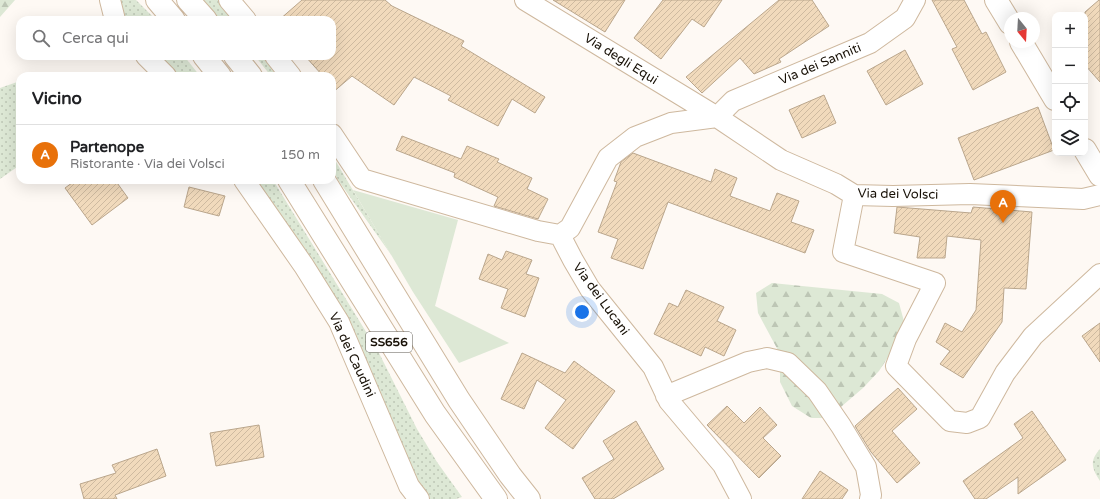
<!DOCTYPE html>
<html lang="it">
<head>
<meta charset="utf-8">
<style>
	body { margin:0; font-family:"Varela Round",sans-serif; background:#f6f6f6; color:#202124 }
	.controls { position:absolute; right:12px; top:12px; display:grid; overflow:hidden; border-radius:8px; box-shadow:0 4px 16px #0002 }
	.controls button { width:36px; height:36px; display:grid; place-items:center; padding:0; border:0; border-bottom:1px solid #e0e0e0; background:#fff; color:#202124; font:20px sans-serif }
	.compass { position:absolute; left:1004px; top:12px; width:36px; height:36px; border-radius:50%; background:#fff; box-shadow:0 4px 16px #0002; rotate:162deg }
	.you { position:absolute; left:582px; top:312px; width:14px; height:14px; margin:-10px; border:3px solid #fff; border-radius:50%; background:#1a73e8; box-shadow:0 0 0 6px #1a73e833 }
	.badge { display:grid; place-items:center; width:26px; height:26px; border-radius:50%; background:#7c3aed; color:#fff; font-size:13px; font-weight:700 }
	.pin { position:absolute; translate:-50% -33px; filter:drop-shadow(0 1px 2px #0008) }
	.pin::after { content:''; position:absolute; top:21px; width:14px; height:12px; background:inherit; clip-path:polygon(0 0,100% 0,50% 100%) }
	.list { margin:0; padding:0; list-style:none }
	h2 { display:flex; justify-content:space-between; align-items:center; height:52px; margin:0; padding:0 16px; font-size:17px }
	h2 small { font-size:13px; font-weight:400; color:#757577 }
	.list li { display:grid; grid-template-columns:26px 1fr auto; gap:12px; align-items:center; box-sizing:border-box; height:60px; padding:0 16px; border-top:1px solid #e0e0e0 }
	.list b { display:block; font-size:15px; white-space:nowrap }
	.list p { margin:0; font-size:13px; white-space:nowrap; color:#757577 }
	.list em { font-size:13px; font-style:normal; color:#757577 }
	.icon { flex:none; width:22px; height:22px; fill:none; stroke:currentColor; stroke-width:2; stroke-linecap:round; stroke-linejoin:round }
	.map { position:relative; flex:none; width:1100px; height:499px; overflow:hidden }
	.search { position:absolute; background:#fff; box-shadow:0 4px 16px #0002; left:16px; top:16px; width:320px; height:44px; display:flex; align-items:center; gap:10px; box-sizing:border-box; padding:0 14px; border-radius:12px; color:#757577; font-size:15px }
	.panel { position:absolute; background:#fff; box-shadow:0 4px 16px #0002; left:16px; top:72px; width:320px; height:112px; border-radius:12px }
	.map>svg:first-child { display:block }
</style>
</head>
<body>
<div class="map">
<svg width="1100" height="499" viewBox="0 0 1100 499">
	<defs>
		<pattern id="grass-dots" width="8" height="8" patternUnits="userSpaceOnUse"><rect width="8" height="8" fill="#dde8d5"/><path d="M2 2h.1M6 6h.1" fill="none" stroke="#bdc6b5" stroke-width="1.8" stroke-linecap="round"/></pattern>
		<pattern id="forest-firs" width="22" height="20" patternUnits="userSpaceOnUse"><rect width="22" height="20" fill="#dde8d5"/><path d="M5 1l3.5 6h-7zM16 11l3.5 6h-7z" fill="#bdc6b5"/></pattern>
		<pattern id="building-hatch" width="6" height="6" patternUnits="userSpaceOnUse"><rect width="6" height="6" fill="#f1dabc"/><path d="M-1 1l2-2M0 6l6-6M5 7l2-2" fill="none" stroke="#cebaa0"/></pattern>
	</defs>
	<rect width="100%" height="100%" fill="#fef9f4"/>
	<path fill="url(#grass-dots)" d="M 109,0 L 136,0 L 156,20 L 116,20 Z
		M 200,0 L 221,0 L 235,20 L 217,20 Z
		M 152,56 L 184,56 L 200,76 L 172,76 Z
		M 255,56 L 262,56 L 277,76 L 271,76 Z
		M 20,81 L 20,165 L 0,179 L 0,88 Z
		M 332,155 L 392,256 L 338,180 L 332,168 Z
		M 250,180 L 273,180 L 379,353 L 417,429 L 437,462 L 462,497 L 456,499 L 424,499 L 393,438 Z
		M 1100,449 L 1100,481 C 1092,469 1089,461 1100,449 Z"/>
	<path fill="url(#forest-firs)" d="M 0,0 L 15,0 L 0,17 Z
		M 772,283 L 882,294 L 899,303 L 905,325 L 894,348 L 879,371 L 863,388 L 828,418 L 811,418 L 792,406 L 780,382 L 780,354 L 758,313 L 756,293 Z"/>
	<path fill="#dde8d5" d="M 353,190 L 458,220 L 435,306 L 509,343 L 459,363 L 413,292 Z"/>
	<path fill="url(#building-hatch)" stroke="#baa68c" d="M 302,0 L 385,0 L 392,6 L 464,41 L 461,46 L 545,97 L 535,113 L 512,99 L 498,126 L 448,100 L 451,96 L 414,77 L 394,105 L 352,76 L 332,93 L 332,76 L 323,76 L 305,56 L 332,56 L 332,20 L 279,20 Z
		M 553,0 L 625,0 L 605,32 Z
		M 663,0 L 722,0 L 704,27 L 692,19 L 661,59 L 634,38 Z
		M 779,0 L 812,0 L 829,26 L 779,59 L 781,62 L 754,74 L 740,58 L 702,93 L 686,77 Z
		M 932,0 L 964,0 L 982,34 L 986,32 L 1006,72 L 973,90 L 952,49 L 957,47 Z
		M 1099,0 L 1100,0 L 1100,82 L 1085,65 L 1085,12 Z
		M 905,50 L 923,84 L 886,105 L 867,71 Z
		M 824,95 L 836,123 L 802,138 L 789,110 Z
		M 1038,107 L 1054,150 L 974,180 L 958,138 Z
		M 402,136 L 461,159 L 467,146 L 499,159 L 497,162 L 532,178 L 527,189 L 548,199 L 538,219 L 494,206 L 498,197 L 454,177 L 455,173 L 396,150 Z
		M 633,153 L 711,182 L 715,169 L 737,178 L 730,196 L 770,211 L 777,193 L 799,201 L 791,222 L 814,230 L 805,253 L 668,202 L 643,269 L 611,258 L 618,239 L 598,232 L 617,182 L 614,181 L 621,162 Z
		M 76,180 L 115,180 L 128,198 L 92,225 L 65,188 Z
		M 189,187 L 225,196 L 219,216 L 184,207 Z
		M 897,207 L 971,213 L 973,207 L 1032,212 L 1026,289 L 1004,288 L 1002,322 L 963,378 L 940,364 L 950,351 L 936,342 L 945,323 L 962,332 L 976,310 L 981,240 L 947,236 L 945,258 L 917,258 L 920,237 L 894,233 Z
		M 506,251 L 532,260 L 526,274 L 539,278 L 525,317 L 501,308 L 508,289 L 479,279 L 488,254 L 502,260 Z
		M 686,290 L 724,307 L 717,321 L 736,330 L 724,356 L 705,347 L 701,356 L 654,334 L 669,303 L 678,307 Z
		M 1100,323 L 1100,362 L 1082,336 Z
		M 522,353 L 565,373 L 574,361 L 615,391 L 573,449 L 545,428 L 566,400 L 537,380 L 524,409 L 501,399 Z
		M 898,388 L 917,409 L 892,431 L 920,463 L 897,483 L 871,452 L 855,426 Z
		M 727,406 L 744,423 L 760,407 L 777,425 L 763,438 L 781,456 L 759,478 L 707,425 Z
		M 1032,411 L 1066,460 L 1018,494 L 1018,477 L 986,499 L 975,499 L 963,481 L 1023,438 L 1014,424 Z
		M 636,421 L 664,469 L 613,499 L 595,499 L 582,478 L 614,459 L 603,441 Z
		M 259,425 L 264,457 L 216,466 L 210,433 Z
		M 157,449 L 166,476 L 115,495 L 117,499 L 84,499 L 80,484 L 116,473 L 112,465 Z
		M 820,471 L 848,490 L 842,499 L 802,499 Z"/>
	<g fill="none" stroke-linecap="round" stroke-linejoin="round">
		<g stroke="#ceb89e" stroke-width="22">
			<path id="street" d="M 110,0 L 115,20
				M 229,0 L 246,20
				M 525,0 L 717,117 L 781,160 L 836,184 L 854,195 L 893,196 L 970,194 L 1083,199 L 1100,195
				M 146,56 L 166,76
				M 275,56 L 291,76
				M 717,117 L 733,101 L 870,43 L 905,18 L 915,0
				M 332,134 L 362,179 L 538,231 L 560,235
				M 244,180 L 304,266 L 339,322 L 409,486 L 419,499
				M 854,195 L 843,252 L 935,283 L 906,339 L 896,366 L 950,421 L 967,423 L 980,418 L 1005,373 L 1033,336 L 1100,274
				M 560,235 L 573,260 L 590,289 L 653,367 L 669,401 L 723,465 L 741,499
				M 560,235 L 570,228 L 608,158 L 635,137 L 671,123 L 717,117
				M 666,396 L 748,362 L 767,358 L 788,363 L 817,391 L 841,426 L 866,467 L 871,495 L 870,499"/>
		</g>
		<g stroke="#ceb89e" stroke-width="24">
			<path id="secondary" d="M 996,0 L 1010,23
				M 1021,42 L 1055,99
				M 1085,150 L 1100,175"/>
		</g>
		<g stroke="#ceb89e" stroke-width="24">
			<path id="highway" d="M 157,0 L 174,20
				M 188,0 L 206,20
				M 204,56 L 220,76
				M 235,56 L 251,76
				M 289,180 L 435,414 L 496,499
				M 324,180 L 459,400 L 510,475 L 529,499"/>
		</g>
		<use href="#street" stroke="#fff" stroke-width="20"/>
		<use href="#secondary" stroke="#fff" stroke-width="22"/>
		<use href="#highway" stroke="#fff" stroke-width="22"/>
	</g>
	<g text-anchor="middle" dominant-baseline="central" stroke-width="3" stroke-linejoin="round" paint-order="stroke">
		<rect fill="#fff" stroke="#5d5851" stroke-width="1" x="366" y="332" width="46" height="20" rx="3"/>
		<g font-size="12" font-weight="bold" fill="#181107">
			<text x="389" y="342">SS656</text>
		</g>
		<g font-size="13" fill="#181107" stroke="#fff">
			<text transform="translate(621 59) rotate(32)">Via degli Equi</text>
			<text transform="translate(820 64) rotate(-23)">Via dei Sanniti</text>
			<text transform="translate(898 194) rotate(1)">Via dei Volsci</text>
			<text transform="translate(601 299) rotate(54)">Via dei Lucani</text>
			<text transform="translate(352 355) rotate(65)">Via dei Caudini</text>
		</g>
	</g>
</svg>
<div class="controls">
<button>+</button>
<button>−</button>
<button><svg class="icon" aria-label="locate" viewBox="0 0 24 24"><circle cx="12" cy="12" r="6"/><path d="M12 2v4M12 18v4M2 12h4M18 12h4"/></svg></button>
<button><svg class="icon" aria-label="layers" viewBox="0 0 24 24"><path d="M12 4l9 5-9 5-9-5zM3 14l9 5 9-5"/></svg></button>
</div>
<svg class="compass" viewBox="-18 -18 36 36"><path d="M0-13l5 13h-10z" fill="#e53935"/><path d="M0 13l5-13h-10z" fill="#757577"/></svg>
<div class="you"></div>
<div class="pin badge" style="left:1003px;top:223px;background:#e8710a">A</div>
<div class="search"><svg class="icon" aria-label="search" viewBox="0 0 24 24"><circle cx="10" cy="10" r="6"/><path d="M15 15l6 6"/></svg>Cerca qui</div>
<section class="panel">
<h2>Vicino<small></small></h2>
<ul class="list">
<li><span class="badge" style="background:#e8710a">A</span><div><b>Partenope</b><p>Ristorante · Via dei Volsci</p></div><em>150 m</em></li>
</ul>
</section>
</div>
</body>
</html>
